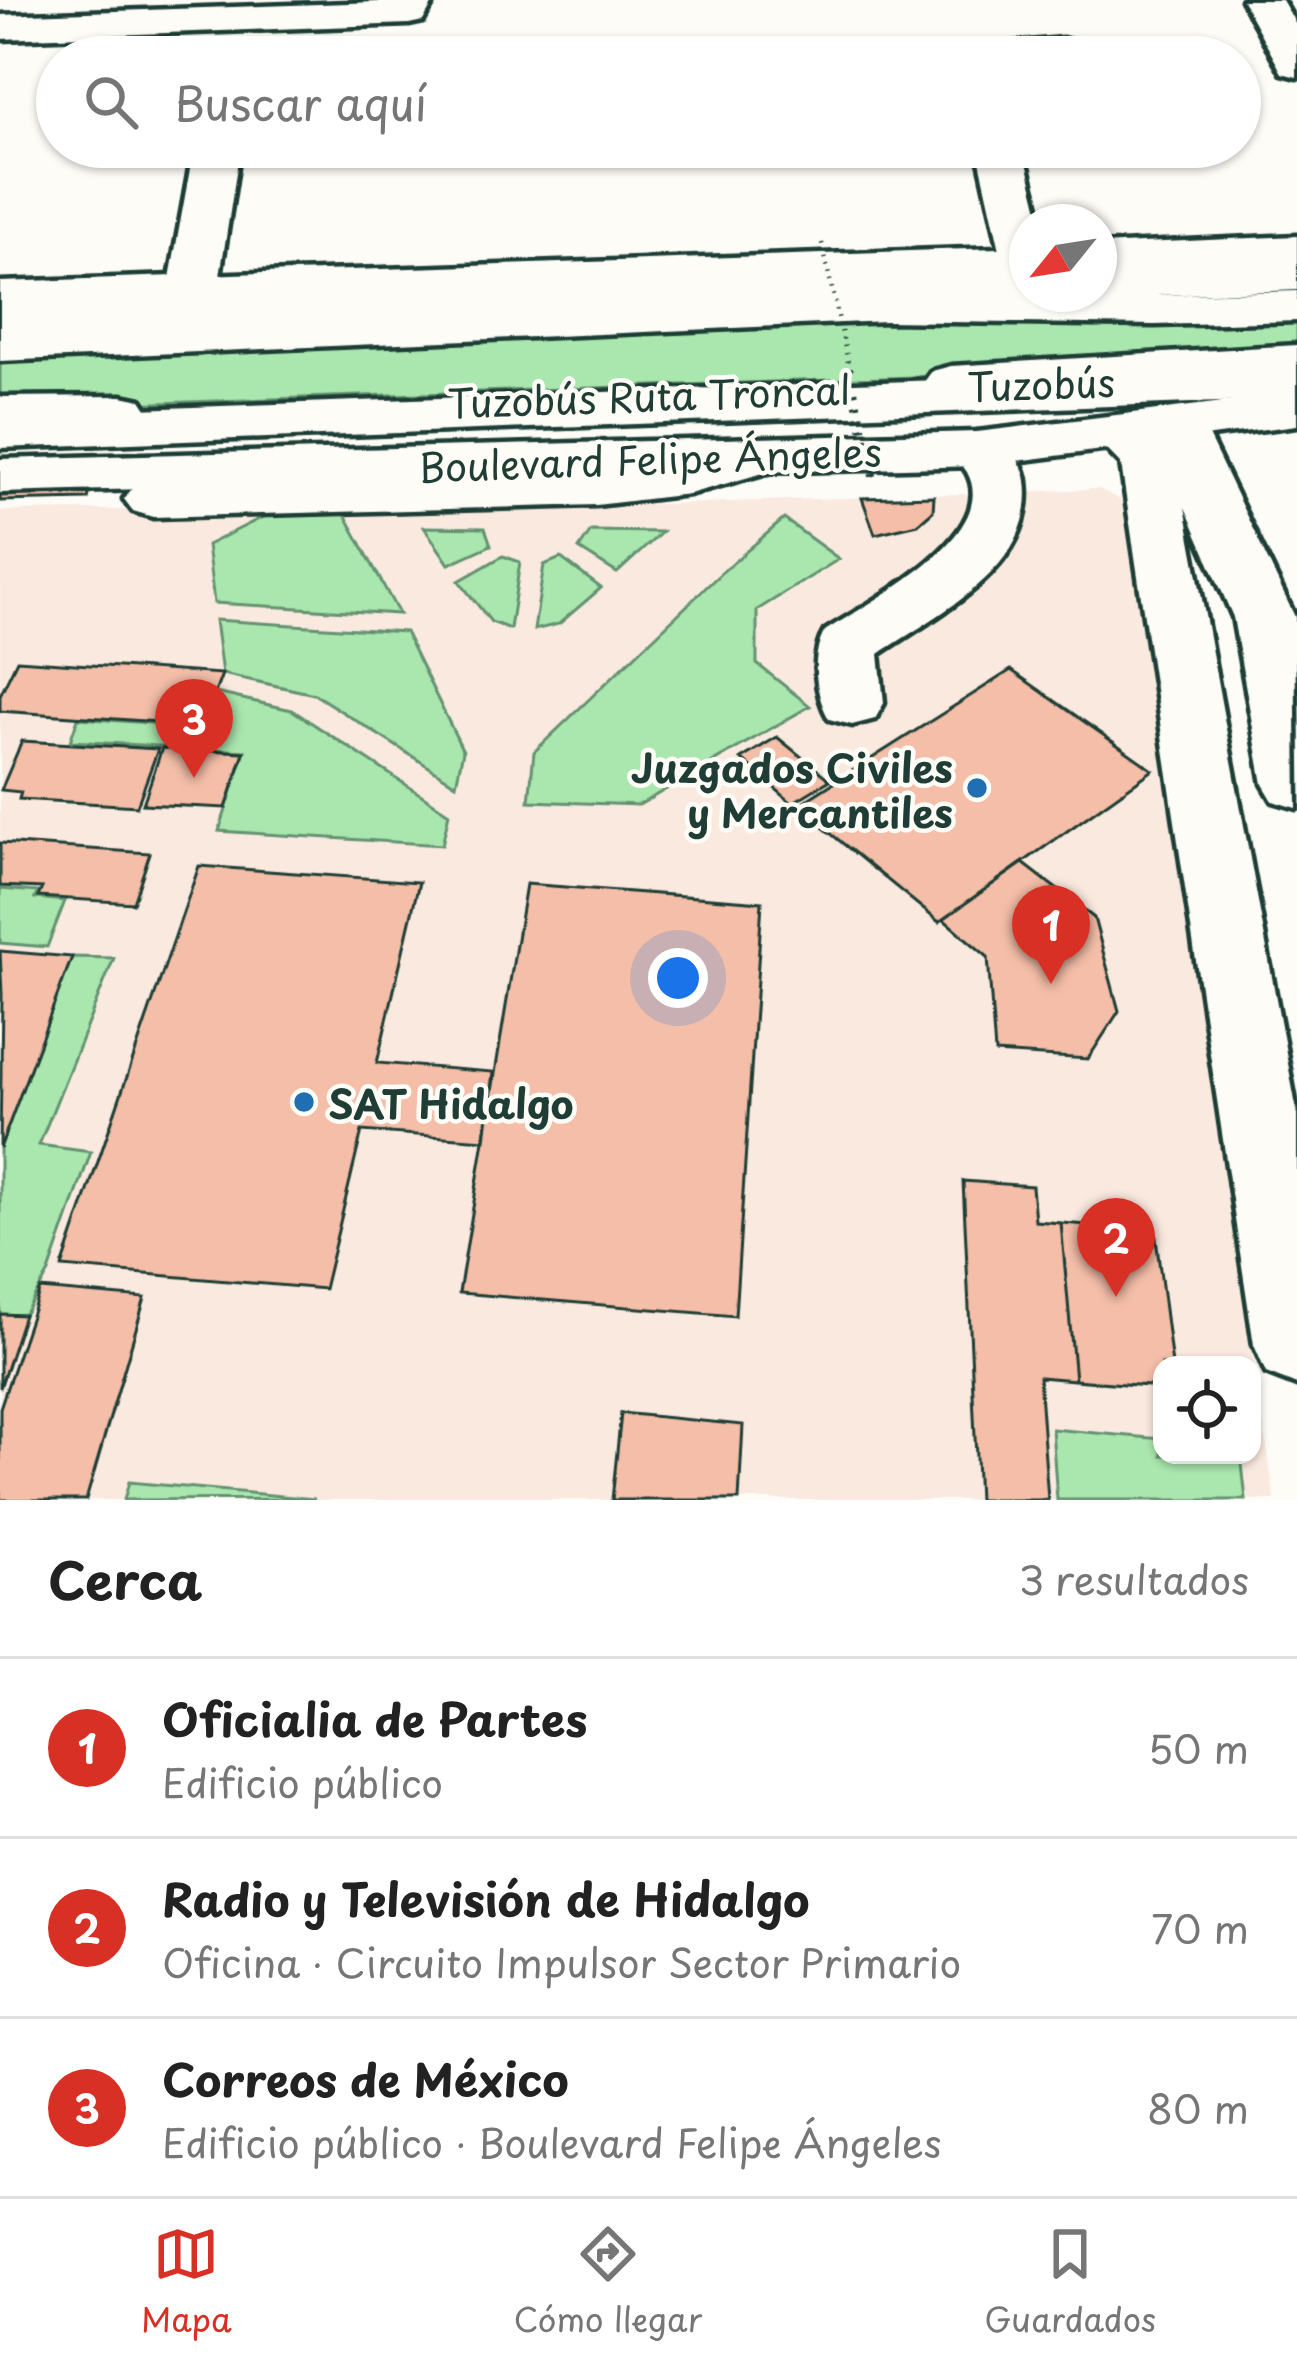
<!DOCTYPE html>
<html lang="es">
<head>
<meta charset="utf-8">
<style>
	body { margin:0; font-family:"Playpen Sans",sans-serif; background:#f6f6f6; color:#222 }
	.controls { position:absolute; right:36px; bottom:36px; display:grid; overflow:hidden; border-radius:24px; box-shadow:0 3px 9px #0004 }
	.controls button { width:108px; height:108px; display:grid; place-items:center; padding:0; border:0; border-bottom:3px solid #e0e0e0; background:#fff; color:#222; font:60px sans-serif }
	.compass { position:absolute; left:1009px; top:204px; width:108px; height:108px; border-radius:50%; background:#fff; box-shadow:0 3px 9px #0004; rotate:240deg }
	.you { position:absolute; left:678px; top:978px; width:42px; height:42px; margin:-30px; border:9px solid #fff; border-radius:50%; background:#1a73e8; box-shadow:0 0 0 18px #1a73e833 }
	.badge { display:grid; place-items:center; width:78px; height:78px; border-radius:50%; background:#d93025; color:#fff; font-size:39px; font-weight:700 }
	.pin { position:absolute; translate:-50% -99px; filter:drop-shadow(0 3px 6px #0008) }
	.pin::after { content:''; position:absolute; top:63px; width:42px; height:36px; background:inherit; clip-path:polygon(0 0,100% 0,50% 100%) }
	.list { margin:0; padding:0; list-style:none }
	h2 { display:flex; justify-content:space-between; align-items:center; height:156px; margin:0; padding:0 48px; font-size:51px }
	h2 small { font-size:39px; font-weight:400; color:#767676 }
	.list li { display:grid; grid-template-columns:78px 1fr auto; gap:36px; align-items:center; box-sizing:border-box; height:180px; padding:0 48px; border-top:3px solid #e0e0e0 }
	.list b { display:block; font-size:45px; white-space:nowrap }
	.list p { margin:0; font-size:39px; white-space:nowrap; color:#767676 }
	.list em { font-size:39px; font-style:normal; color:#767676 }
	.icon { flex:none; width:66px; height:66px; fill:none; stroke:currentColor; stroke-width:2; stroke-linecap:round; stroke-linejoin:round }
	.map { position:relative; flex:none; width:1297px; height:1500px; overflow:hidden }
	.search { position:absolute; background:#fff; box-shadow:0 3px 9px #0004; left:36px; right:36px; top:36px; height:132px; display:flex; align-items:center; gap:30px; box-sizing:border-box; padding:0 42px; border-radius:66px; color:#767676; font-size:45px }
	.sheet { height:696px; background:#fff }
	nav { display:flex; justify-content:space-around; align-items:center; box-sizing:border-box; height:168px; border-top:3px solid #e0e0e0; background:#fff; font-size:33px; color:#767676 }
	nav a { display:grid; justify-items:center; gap:6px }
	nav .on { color:#d93025 }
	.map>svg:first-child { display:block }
</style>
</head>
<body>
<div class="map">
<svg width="1297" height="1500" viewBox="0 0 1297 1500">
	<rect width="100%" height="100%" fill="#fdfcf7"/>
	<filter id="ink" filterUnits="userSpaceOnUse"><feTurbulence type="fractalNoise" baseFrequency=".00833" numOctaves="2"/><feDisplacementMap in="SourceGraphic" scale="24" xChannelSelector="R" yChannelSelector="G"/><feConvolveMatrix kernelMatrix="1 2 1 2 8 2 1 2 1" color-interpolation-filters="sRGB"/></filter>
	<g filter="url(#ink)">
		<path fill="#fae9df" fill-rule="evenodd" d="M 1099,489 L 1122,501 L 1275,1500 L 0,1500 L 0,511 L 670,504 ZM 1162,1365 L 1252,1365 L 1252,1455 L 1162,1455 Z"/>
		<path fill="#aae7ae" stroke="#649271" stroke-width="3" d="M 1297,309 L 1297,351 L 914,377 L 127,404 L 0,403 L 0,349 L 702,317 Z
			M 287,505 L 340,505 L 399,614 L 214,603 L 207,545 Z
			M 784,519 L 839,559 L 757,610 L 757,664 L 810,706 L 639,805 L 529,801 L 534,752 L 722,572 Z
			M 424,527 L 485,528 L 491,545 L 449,564 Z
			M 591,531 L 662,532 L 617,573 L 579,549 Z
			M 503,556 L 520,562 L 510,629 L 491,622 L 459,581 Z
			M 561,558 L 601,588 L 559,624 L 534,630 L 544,565 Z
			M 215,620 L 405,632 L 463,751 L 456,784 L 314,694 L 222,674 Z
			M 216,693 L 292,710 L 449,813 L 442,845 L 219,831 L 245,751 L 70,741 L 78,718 L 205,727 Z
			M 0,889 L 38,892 L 35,898 L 65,901 L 47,947 L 0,943 Z
			M 72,957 L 114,958 L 39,1145 L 91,1152 L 49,1272 L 24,1315 L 0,1314 L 0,1148 Z
			M 1052,1429 L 1162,1439 L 1162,1455 L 1241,1455 L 1246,1500 L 1057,1500 Z
			M 129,1482 L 315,1499 L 124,1500 Z"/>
		<path fill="#f4bea8" stroke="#1f3d34" stroke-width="3" d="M 90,491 L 88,499 L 0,501 L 0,493 Z
			M 934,496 L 933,511 L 918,524 L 875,534 L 862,498 Z
			M 17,660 L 222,674 L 203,725 L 0,711 L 0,695 Z
			M 1011,670 L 1153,770 L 939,922 L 797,806 Z
			M 777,737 L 830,780 L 792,803 L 741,759 Z
			M 22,741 L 158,749 L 137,806 L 19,799 L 21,792 L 1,790 Z
			M 162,748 L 244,752 L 226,808 L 143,804 Z
			M 0,843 L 150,853 L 133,903 L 38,897 L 42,888 L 0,886 Z
			M 1023,863 L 1094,918 L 1119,1011 L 1088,1059 L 995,1053 L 988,957 L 943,919 Z
			M 199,866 L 419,882 L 377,1063 L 493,1072 L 485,1140 L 362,1131 L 324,1289 L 62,1267 Z
			M 526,884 L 762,902 L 735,1316 L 459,1293 Z
			M 0,951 L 72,957 L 0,1148 L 2,995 Z
			M 963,1181 L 1032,1186 L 1035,1221 L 1061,1223 L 1075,1380 L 1039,1377 L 1048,1500 L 978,1500 Z
			M 1061,1223 L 1155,1230 L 1172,1365 L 1162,1365 L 1162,1387 L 1075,1380 Z
			M 40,1289 L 145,1298 L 86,1500 L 0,1500 L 0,1408 Z
			M 0,1314 L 24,1315 L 0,1388 Z
			M 621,1413 L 743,1425 L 739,1500 L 612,1500 Z"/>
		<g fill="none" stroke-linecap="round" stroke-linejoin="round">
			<g stroke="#1f3d34" stroke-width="9">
				<path id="minor" d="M 435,0 L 423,21 L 409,24 L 0,39 L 0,15 Z
					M 1242,0 L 1282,0 L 1297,26 L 1297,77 L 1282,73 Z
					M 1063,39 L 1078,43 L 1084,52 L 1081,57 L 956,57 L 962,48 Z
					M 194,147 L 240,147 L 218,289 L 211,300 L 193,304 L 175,300 L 168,289 Z
					M 977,147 L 1023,147 L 1042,222 L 1027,222 L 1027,274 L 1010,269 L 1002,259 Z
					M 886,291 L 1155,295 L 1297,291 L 1297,321 L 1155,325 L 886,321 L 0,361 L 0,329 Z
					M 1297,345 L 1297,377 L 951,398 L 932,393 L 924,382 L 932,371 L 951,366 Z
					M 122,396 L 141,400 L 149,412 L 141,424 L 122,428 L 0,429 L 0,397 Z
					M 1176,409 L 1195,413 L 1203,425 L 1295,617 L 1297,808 L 1273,801 L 1263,784 L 1233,617 L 1185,507 L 1297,1112 L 1297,1385 L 1266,1373 L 1254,1345 L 1121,464 L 1090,432 L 1099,420 C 1122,415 1134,417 1152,433 L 1149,425 L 1157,413 Z
					M 977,432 C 999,438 1023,456 1026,481 C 1037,567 939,613 879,654 L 884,703 L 875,719 L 852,725 L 829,719 C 815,695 810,655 825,631 C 866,604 1002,536 967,472 C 962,464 954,457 949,449 L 957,437 Z
					M 765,438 L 785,443 L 793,455 L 785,467 L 689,494 L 596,505 L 153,517 L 133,511 L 124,499 L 133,487 L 153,481 L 596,471 L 685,460 Z"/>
			</g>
			<g stroke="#1f3d34" stroke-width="9">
				<path id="major" d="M 1297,236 L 1297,266 L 1099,275 L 1099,245 Z
					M 1027,247 L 1027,277 L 0,312 L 0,282 Z
					M 1297,393 L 1297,425 L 977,466 L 0,493 L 0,459 L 977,432 Z"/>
			</g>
			<g stroke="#1f3d34" stroke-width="9">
				<path id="highway" d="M 1297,260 L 1297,290 L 1099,297 L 1087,294 L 1099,294 L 1099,267 Z
					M 1027,270 L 1027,294 L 1045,296 L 1027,300 L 0,339 L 0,309 Z
					M 1297,367 L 1297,399 L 0,448 L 0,414 Z"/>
			</g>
			<use href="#minor" fill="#fdfcf7" fill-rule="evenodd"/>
			<use href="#major" fill="#fdfcf7" fill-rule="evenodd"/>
			<use href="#highway" fill="#fdfcf7" fill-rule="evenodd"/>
			<path stroke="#1f3d34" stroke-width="4.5" stroke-dasharray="1.5 6" stroke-linecap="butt" d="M 822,243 L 850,371"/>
			<path stroke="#1f3d34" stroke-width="8" stroke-dasharray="3 9" stroke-linecap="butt" d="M 849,368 L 875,485"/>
		</g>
	</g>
	<g fill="#1f6fb2" stroke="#fdfcf7" stroke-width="4.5">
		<circle cx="977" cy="788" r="12"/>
		<circle cx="304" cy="1102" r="12"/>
	</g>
	<g text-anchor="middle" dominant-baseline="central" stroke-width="9" stroke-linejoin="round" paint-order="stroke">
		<g font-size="39" fill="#1f3d34" stroke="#fdfcf7">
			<text transform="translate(1041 383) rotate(-2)">Tuzobús</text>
			<text transform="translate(649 395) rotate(-2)">Tuzobús Ruta Troncal</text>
			<text transform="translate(650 458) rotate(-2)">Boulevard Felipe Ángeles</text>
		</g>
		<g font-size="39" font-weight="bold" fill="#1f3d34" stroke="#fdfcf7" text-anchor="end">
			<text x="953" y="766">Juzgados Civiles<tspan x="953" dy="45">y Mercantiles</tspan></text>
			<text x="328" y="1102" text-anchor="start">SAT Hidalgo</text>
		</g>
	</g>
</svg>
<div class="controls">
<button><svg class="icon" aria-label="locate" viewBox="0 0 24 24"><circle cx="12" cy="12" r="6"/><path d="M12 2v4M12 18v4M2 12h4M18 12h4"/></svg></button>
</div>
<svg class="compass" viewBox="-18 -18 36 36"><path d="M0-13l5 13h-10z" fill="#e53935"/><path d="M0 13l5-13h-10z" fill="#767676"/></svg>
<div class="you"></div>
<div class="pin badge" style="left:1051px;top:984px">1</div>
<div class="pin badge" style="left:1116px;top:1297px">2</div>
<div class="pin badge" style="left:194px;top:778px">3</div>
<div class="search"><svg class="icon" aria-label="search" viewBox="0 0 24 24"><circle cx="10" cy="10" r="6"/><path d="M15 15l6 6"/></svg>Buscar aquí</div>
</div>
<section class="sheet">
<h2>Cerca<small>3 resultados</small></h2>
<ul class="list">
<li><span class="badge">1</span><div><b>Oficialia de Partes</b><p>Edificio público</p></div><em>50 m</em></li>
<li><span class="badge">2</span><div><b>Radio y Televisión de Hidalgo</b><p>Oficina · Circuito Impulsor Sector Primario</p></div><em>70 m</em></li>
<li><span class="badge">3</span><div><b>Correos de México</b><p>Edificio público · Boulevard Felipe Ángeles</p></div><em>80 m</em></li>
</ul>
</section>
<nav>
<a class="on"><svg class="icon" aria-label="map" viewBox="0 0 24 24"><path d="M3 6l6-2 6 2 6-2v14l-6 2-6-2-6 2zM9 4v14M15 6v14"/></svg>Mapa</a>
<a><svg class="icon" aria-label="directions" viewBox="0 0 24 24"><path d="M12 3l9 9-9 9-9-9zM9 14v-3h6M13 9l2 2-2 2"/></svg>Cómo llegar</a>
<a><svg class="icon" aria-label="saved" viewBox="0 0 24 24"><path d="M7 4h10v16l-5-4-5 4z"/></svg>Guardados</a>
</nav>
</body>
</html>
